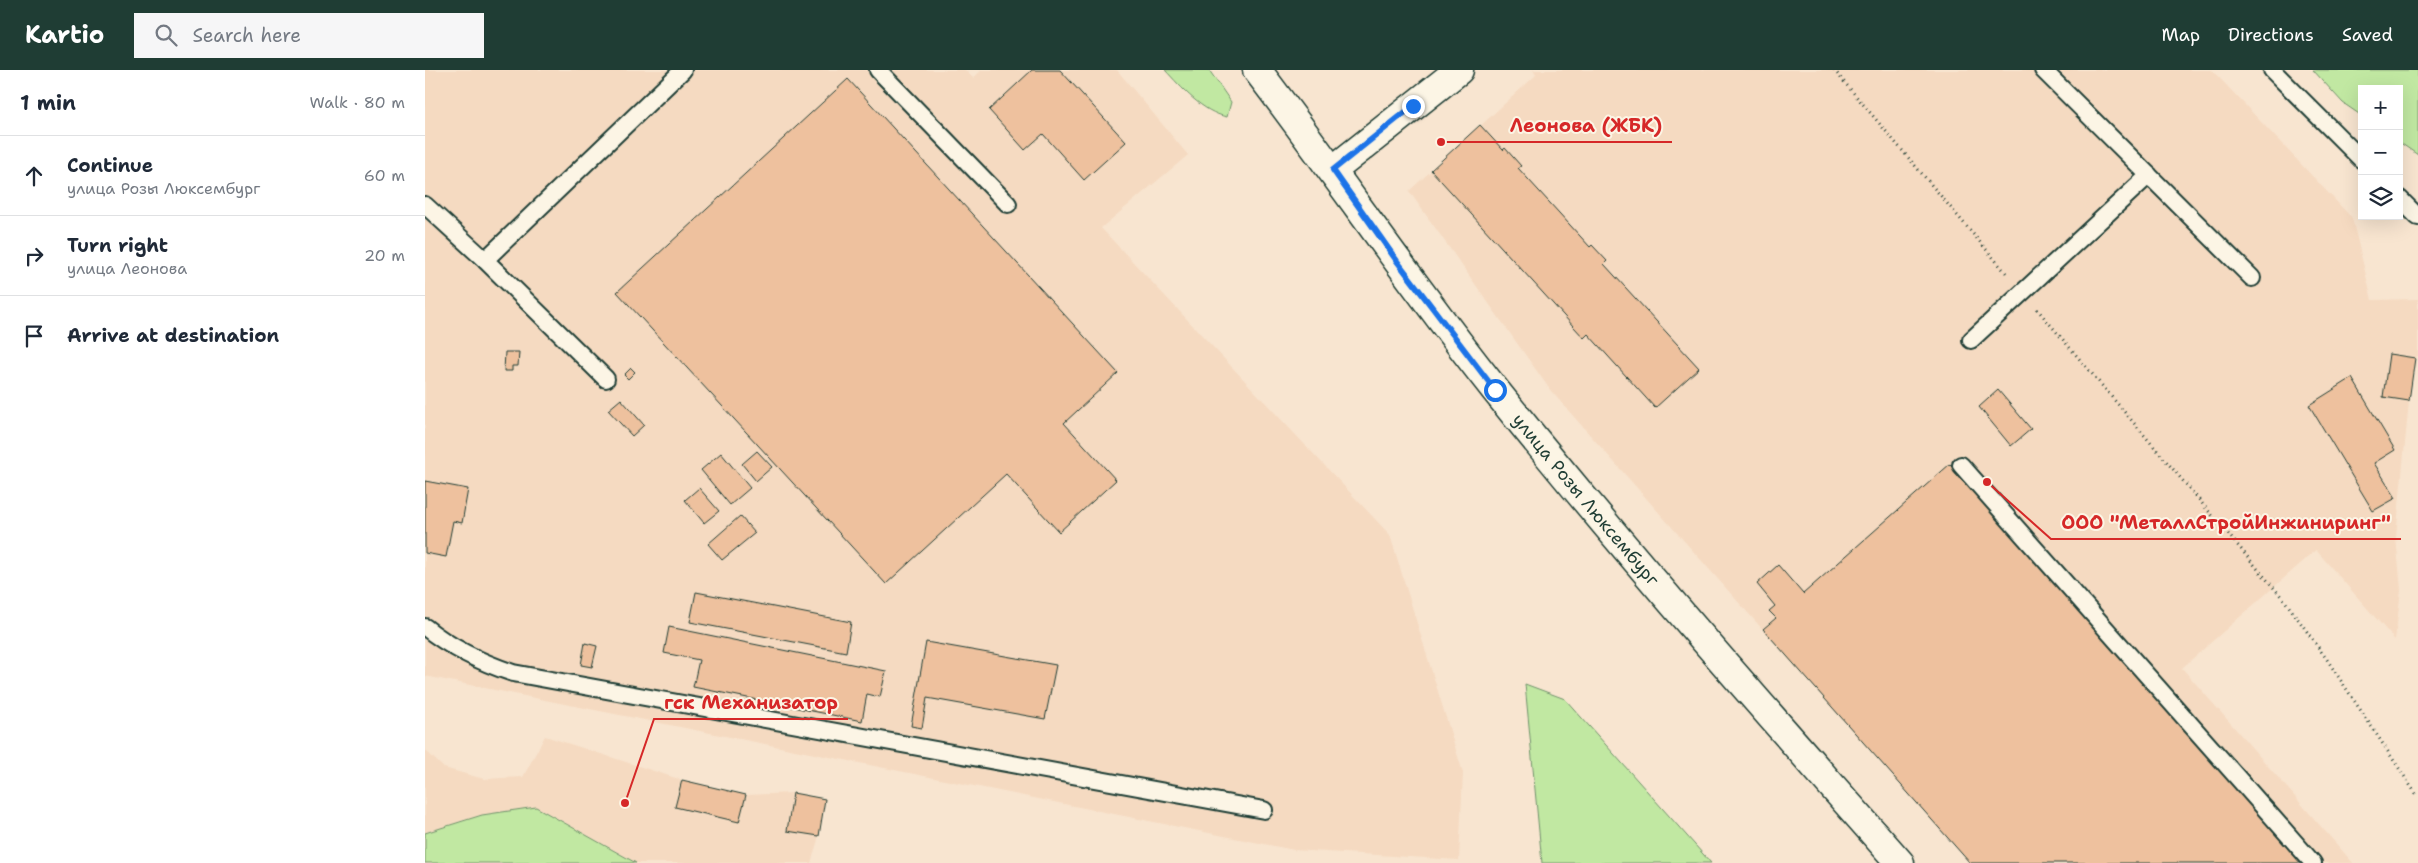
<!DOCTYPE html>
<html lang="en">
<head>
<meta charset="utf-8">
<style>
	body { margin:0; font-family:"Shantell Sans",sans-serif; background:#f6f6f7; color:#1f2937 }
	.controls { position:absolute; right:15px; top:15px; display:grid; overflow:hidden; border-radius:0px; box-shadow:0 5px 20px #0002 }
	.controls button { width:45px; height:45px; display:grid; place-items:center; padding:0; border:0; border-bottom:1px solid #e0e1e3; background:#fff; color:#1f2937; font:25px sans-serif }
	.stop { position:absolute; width:15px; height:15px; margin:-11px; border:4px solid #1a73e8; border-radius:50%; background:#fff }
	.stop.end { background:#1a73e8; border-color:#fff; box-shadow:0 1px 5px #0008 }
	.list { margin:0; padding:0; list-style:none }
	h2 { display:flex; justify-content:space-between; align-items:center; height:65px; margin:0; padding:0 20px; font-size:21px }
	h2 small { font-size:16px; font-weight:400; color:#747a83 }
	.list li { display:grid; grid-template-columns:32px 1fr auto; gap:15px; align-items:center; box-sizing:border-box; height:80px; padding:0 20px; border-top:1px solid #e0e1e3 }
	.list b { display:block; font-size:19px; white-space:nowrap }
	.list p { margin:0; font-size:16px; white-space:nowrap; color:#747a83 }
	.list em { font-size:16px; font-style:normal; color:#747a83 }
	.icon { flex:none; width:28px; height:28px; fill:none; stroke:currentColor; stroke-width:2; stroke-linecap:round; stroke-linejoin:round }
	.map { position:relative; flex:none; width:1993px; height:793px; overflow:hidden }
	header { display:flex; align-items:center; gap:30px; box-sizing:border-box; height:70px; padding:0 25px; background:#1f3d34; color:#fff }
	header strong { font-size:24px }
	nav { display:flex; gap:28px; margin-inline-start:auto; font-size:18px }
	.search { width:350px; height:45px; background:#f6f6f7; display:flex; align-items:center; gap:12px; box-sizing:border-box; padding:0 18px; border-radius:0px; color:#747a83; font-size:19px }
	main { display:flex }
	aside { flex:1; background:#fff }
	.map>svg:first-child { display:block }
</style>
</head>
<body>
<header>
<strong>Kartio</strong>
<div class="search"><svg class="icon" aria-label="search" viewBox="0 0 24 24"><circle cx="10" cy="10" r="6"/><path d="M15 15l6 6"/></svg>Search here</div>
<nav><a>Map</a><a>Directions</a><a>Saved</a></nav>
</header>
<main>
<aside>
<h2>1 min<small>Walk · 80 m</small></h2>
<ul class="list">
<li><svg class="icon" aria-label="ahead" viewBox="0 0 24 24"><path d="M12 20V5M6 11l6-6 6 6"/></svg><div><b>Continue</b><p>улица Розы Люксембург</p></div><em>60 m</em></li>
<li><svg class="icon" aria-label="right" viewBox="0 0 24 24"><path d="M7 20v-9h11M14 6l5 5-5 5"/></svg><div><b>Turn right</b><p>улица Леонова</p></div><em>20 m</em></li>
<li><svg class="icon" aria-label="arrive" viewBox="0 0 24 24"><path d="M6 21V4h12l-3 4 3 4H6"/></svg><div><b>Arrive at destination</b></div></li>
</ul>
</aside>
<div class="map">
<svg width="1993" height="793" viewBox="0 0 1993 793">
	<rect width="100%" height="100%" fill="#f8e5d0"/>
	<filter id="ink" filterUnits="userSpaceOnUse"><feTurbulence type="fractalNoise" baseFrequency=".02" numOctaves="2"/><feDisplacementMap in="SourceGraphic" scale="10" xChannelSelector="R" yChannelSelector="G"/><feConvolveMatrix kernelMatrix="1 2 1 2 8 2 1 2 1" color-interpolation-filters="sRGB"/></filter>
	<g filter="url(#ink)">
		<path fill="#f5dac1" d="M 0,0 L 540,0 L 548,8 L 557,0 L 692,0 L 763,85 L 676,158 L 965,465 L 1038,703 L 1034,790 L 869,780 L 0,606 Z
			M 1108,0 L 1787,0 L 1927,148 L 1947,230 L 1993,229 L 1993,286 L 1990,288 L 1984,331 L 1971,467 L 1976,520 L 1970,570 L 1891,480 L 1757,598 L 1928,793 L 1545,793 L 1126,321 L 984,121 L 1111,5 Z
			M 120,666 L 257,710 L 321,725 L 368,723 L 400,729 L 394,766 L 386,793 L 211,793 L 111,737 L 57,745 L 0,763 L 0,680 L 19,698 L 59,709 L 98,707 Z"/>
		<path fill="#c1e8a2" stroke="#70926b" d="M 740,0 L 784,0 L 806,32 L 802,47 C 777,42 757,18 740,0 Z
			M 1888,0 L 1993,0 L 1993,85 L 1974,72 L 1974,19 L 1937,19 L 1937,46 L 1918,33 Z
			M 1100,614 L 1140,629 L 1286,793 L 1117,793 Z
			M 111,737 L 211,793 L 0,793 L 0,763 L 57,745 Z"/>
		<path fill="#eec19e" stroke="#1f3d34" d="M 607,0 L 635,0 L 701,72 L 659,110 L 618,64 L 600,80 L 564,40 Z
			M 423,9 L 693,303 L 639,353 L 691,410 L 634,462 L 581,404 L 461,514 L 192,222 Z
			M 1055,55 L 1078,80 L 1080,78 L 1096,96 L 1093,98 L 1165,177 L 1167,175 L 1182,191 L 1179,194 L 1274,298 L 1230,338 L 1163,264 L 1159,268 L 1006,100 Z
			M 80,282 L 94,282 L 93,296 L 87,296 L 87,301 L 79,301 Z
			M 1964,284 L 1990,288 L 1984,331 L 1958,327 Z
			M 206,298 L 210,302 L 203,309 L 199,305 Z
			M 1927,308 L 1970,380 L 1949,393 L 1971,428 L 1948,441 L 1884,335 Z
			M 1573,320 L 1606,359 L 1586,376 L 1554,337 Z
			M 196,329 L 219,355 L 207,366 L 183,340 Z
			M 332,381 L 347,397 L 331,411 L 317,394 Z
			M 296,383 L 325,418 L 305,435 L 276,400 Z
			M 1525,394 L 1878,793 L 1545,793 L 1338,559 L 1351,548 L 1344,541 L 1350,536 L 1332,514 L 1353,495 L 1378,524 Z
			M 0,411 L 43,419 L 37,453 L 28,451 L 21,487 L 0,483 Z
			M 274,418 L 294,441 L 279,453 L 260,430 Z
			M 315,446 L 330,463 L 297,490 L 283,474 Z
			M 271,522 L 426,552 L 421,582 L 265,552 Z
			M 244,557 L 461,601 L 455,627 L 442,624 L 437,651 L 268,617 L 274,590 L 239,583 Z
			M 501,572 L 631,595 L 620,649 L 502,628 L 497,658 L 486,656 Z
			M 160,573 L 172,576 L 167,597 L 156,595 Z
			M 257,710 L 321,725 L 314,752 L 250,737 Z
			M 368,723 L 400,729 L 394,766 L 362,761 Z"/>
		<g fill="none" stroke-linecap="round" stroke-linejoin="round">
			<g stroke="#1f3d34" stroke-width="20">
				<path id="lane" d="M 453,0 L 583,134
					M 1618,0 L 1827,208
					M 1847,0 L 1937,90
					M 1974,128 L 1993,147
					M 0,135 L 60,190 L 181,309
					M 60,190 L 258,0
					M 1546,270 L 1724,105
					M 1536,395 L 1888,793
					M 0,557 C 27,579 55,592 88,603 L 839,740"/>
			</g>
			<g stroke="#1f3d34" stroke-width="31">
				<path id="street" d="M 908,100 L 1034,0"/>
			</g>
			<g stroke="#1f3d34" stroke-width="31">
				<g id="secondary">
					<path id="s1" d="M 832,0 C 913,106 988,217 1071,321 C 1201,483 1338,638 1475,793"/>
				</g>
			</g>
			<path stroke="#1f3d34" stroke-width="3" stroke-dasharray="1 4" stroke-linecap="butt" d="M 1409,0 L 1582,204
				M 1612,239 L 1860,531 L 1901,588 L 1993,727"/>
			<use href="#lane" stroke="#fcf5e5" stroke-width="16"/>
			<use href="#street" stroke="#fcf5e5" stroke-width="28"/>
			<use href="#secondary" stroke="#fcf5e5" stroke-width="28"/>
		</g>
	</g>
	<g fill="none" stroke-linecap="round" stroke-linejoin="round" filter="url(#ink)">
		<path stroke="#1a73e8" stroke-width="6" d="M 988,36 L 908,100 L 972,191 L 1070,320"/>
	</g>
	<g text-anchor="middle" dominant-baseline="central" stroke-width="4" stroke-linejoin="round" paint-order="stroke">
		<g font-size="18" fill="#1f3d34" stroke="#fcf5e5">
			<text stroke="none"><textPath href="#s1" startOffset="541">улица Розы Люксембург</textPath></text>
		</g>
	</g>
	<path fill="none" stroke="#d62828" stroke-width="2" d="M1016 72L1075 72H1247M1562 412L1626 469H1976M200 733L229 649H423"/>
	<g fill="#d62828" stroke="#fcf5e5" stroke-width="2">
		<circle cx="1016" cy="72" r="5"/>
		<circle cx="1562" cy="412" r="5"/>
		<circle cx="200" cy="733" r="5"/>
	</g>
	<g font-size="19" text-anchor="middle" font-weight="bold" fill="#d62828" stroke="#fcf5e5" stroke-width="4" stroke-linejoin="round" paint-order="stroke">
		<text x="1161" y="62">Леонова (ЖБК)</text>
		<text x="1801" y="459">ООО "МеталлСтройИнжиниринг"</text>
		<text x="326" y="639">гск Механизатор</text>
	</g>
</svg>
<div class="controls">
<button>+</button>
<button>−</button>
<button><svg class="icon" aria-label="layers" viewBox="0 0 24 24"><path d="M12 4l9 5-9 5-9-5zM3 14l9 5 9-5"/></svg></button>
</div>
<div class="stop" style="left:1070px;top:320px"></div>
<div class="stop end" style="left:988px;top:36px"></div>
</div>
</main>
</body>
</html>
